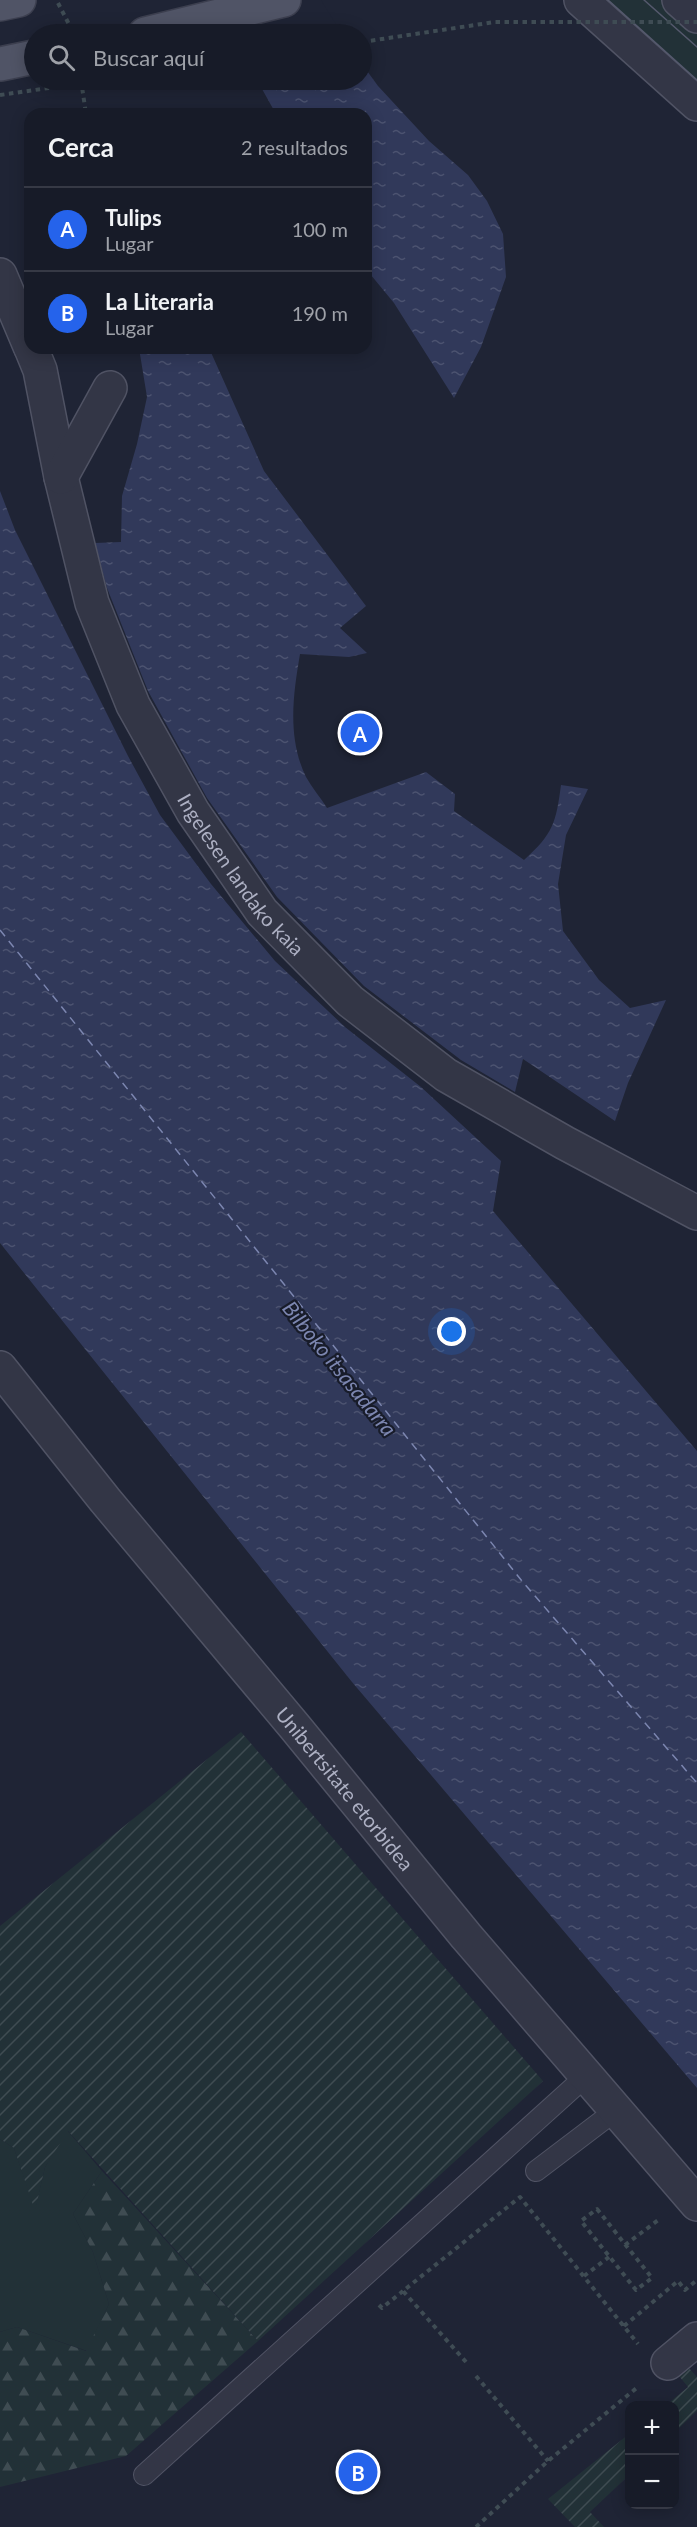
<!DOCTYPE html>
<html lang="es">
<head>
<meta charset="utf-8">
<style>
	body { margin:0; font-family:Lato,sans-serif; background:#202430; color:#f1f3f6 }
	.controls { position:absolute; right:18px; bottom:18px; display:grid; overflow:hidden; border-radius:12px; box-shadow:0 3px 15px #0003 }
	.controls button { width:54px; height:54px; display:grid; place-items:center; padding:0; border:0; border-bottom:2px solid #363945; background:#171b28; color:#f1f3f6; font:30px sans-serif }
	.you { position:absolute; left:452px; top:1332px; width:21px; height:21px; margin:-15px; border:4px solid #fff; border-radius:50%; background:#1a73e8; box-shadow:0 0 0 9px #1a73e833 }
	.badge { display:grid; place-items:center; width:39px; height:39px; border-radius:50%; background:#2563eb; color:#fff; font-size:20px; font-weight:700 }
	.pin { position:absolute; translate:-50% -50%; border:3px solid #fff; box-shadow:0 2px 6px #0006 }
	.list { margin:0; padding:0; list-style:none }
	h2 { display:flex; justify-content:space-between; align-items:center; height:78px; margin:0; padding:0 24px; font-size:26px }
	h2 small { font-size:20px; font-weight:400; color:#9ea1a8 }
	.list li { display:grid; grid-template-columns:39px 1fr auto; gap:18px; align-items:center; box-sizing:border-box; height:84px; padding:0 24px; border-top:2px solid #363945 }
	.list b { display:block; font-size:22px; white-space:nowrap }
	.list p { margin:0; font-size:20px; white-space:nowrap; color:#9ea1a8 }
	.list em { font-size:20px; font-style:normal; color:#9ea1a8 }
	.icon { flex:none; width:33px; height:33px; fill:none; stroke:currentColor; stroke-width:2; stroke-linecap:round; stroke-linejoin:round }
	.map { position:relative; flex:none; width:697px; height:2527px; overflow:hidden }
	.search { position:absolute; background:#171b28; box-shadow:0 3px 15px #0003; left:24px; top:24px; width:348px; height:66px; display:flex; align-items:center; gap:15px; box-sizing:border-box; padding:0 21px; border-radius:33px; color:#9ea1a8; font-size:22px }
	.panel { position:absolute; background:#171b28; box-shadow:0 3px 15px #0003; left:24px; top:108px; width:348px; height:246px; border-radius:18px }
	.map>svg:first-child { display:block }
</style>
</head>
<body>
<div class="map">
<svg width="697" height="2527" viewBox="0 0 697 2527">
	<defs>
		<pattern id="forest-firs" width="22" height="20" patternUnits="userSpaceOnUse" patternTransform="scale(1.5)"><rect width="22" height="20" fill="#223137"/><path d="M5 1l3.5 6h-7zM16 11l3.5 6h-7z" fill="#3f4c52"/></pattern>
		<pattern id="garden-furrows" width="10" height="10" patternUnits="userSpaceOnUse" patternTransform="scale(1.5)"><rect width="10" height="10" fill="#223137"/><path d="M-1 1l2-2M0 10L10 0M9 11l2-2" fill="none" stroke="#3f4c52"/></pattern>
		<pattern id="water-ripples" width="26" height="14" patternUnits="userSpaceOnUse" patternTransform="scale(1.5)"><rect width="26" height="14" fill="#31395a"/><path d="M2 4q2-2 4 0t4 0M15 11q2-2 4 0t4 0" fill="none" stroke="#4c5370"/></pattern>
	</defs>
	<rect width="100%" height="100%" fill="#1f2435"/>
	<path fill="#223137" d="M 583,0 L 679,0 L 697,16 L 697,100 Z
		M 67,2130 L 102,2171 L 73,2214 L 93,2252 L 109,2304 L 87,2351 L 17,2327 L 0,2332 L 0,2139 L 14,2148 L 35,2209 L 45,2167 Z"/>
	<path fill="url(#forest-firs)" d="M 102,2171 L 258,2341 L 126,2456 L 0,2487 L 0,2332 L 17,2327 L 86,2351 L 109,2304 L 93,2252 L 73,2214 Z"/>
	<path fill="url(#garden-furrows)" d="M 241,1732 L 543,2081 L 258,2341 L 68,2131 L 45,2167 L 35,2211 L 14,2148 L 0,2139 L 0,1926 Z
		M 688,2367 L 697,2377 L 697,2411 L 675,2432 L 674,2406 L 665,2406 L 688,2387 L 679,2376 Z
		M 629,2434 L 629,2475 L 590,2512 L 604,2527 L 575,2527 L 548,2499 Z"/>
	<path fill="url(#water-ripples)" d="M 362,64 L 378,86 L 429,141 L 468,175 L 487,201 L 503,234 L 506,277 L 481,347 L 454,398 L 394,303 L 366,269 L 366,114 L 276,114 L 257,80 L 362,80 Z
		M 139,348 L 209,348 L 264,471 L 366,606 L 340,628 L 367,653 L 349,657 L 300,654 C 293,695 287,738 306,777 C 312,788 321,798 327,808 L 426,772 L 455,794 L 454,811 L 524,860 C 553,834 556,823 561,785 L 588,789 L 566,835 L 558,884 L 563,931 L 599,980 L 630,1008 L 666,1000 L 628,1083 L 615,1121 L 523,1059 L 515,1092 L 461,1060 L 364,986 L 277,897 L 207,798 L 148,691 L 107,588 L 95,543 L 121,542 L 122,496 L 137,444 L 147,397 Z
		M 0,491 L 15,530 L 128,756 L 160,815 L 211,884 L 275,961 L 345,1027 L 421,1087 L 501,1161 L 493,1211 L 697,1451 L 697,2088 L 352,1682 L 0,1243 Z"/>
	<path fill="#1f2435" d="M 221,0 L 321,0 L 342,34 L 235,34 Z
		M 254,80 L 348,80 L 259,90 Z"/>
	<g fill="none" stroke-linecap="round" stroke-linejoin="round">
		<path stroke="#7c86b0" stroke-width="1.5" stroke-dasharray="8 6" stroke-linecap="butt" d="M 0,930 L 522,1581 L 697,1783"/>
		<g stroke="#505364" stroke-width="22">
			<path id="lane" d="M 536,2171 L 615,2111
				M 144,2475 L 586,2076"/>
		</g>
		<g stroke="#505364" stroke-width="36">
			<g id="street">
				<path d="M 581,0 L 697,104"/>
				<path d="M 679,0 L 697,16"/>
				<path d="M 0,275 L 30,346"/>
				<path id="s1" d="M 31,348 L 40,370 L 61,477 L 92,603 L 133,705 L 193,812 L 262,912 L 350,1001 L 446,1075 L 565,1143 L 697,1213"/>
				<path d="M 61,477 L 110,388"/>
				<path id="s2" d="M 0,1368 L 105,1500 L 295,1727 L 466,1936 L 697,2204"/>
				<path d="M 668,2363 L 697,2339"/>
			</g>
		</g>
		<g stroke="#3c3f4f" stroke-width="36">
			<path id="primary" d="M 0,4 L 19,0
				M 145,34 L 284,0
				M 0,64 L 34,57"/>
		</g>
		<path stroke="#3f4c54" stroke-width="4" stroke-dasharray="4.5 4.5" stroke-linecap="butt" d="M 58,3 L 74,34
			M 81,80 L 86,114
			M 597,2209 L 652,2278 L 636,2290 L 581,2221 Z
			M 625,2245 L 661,2218
			M 584,2276 L 609,2257
			M 379,2305 L 382,2308 L 403,2291
			M 624,2326 L 678,2281 L 685,2290 L 697,2280
			M 466,2362 L 403,2291 L 520,2197 L 638,2344
			M 476,2376 L 548,2461
			M 476,2527 L 548,2461 L 639,2386"/>
		<use href="#lane" stroke="#333646" stroke-width="20"/>
		<use href="#street" stroke="#333646" stroke-width="33"/>
		<use href="#primary" stroke="#505466" stroke-width="33"/>
		<path stroke="#55596d" stroke-width="1.5" d="M 608,0 L 697,80
			M 644,0 L 697,47"/>
		<path stroke="#3f4c54" stroke-width="4" stroke-dasharray="4.5 4.5" stroke-linecap="butt" d="M 362,42 L 495,22 L 697,22
			M 0,95 L 104,80"/>
	</g>
	<g text-anchor="middle" dominant-baseline="central" stroke-width="4.5" stroke-linejoin="round" paint-order="stroke">
		<g font-size="20" fill="#adb0c3" stroke="#181c2a">
			<text stroke="none"><textPath href="#s1" startOffset="574">Ingelesen landako kaia</textPath></text>
			<text stroke="none"><textPath href="#s2" startOffset="544">Unibertsitate etorbidea</textPath></text>
		</g>
		<g font-size="21" font-style="italic" fill="#7c86b0" stroke="#181c2a">
			<text transform="translate(340 1368) rotate(51)">Bilboko itsasadarra</text>
		</g>
	</g>
</svg>
<div class="controls">
<button>+</button>
<button>−</button>
</div>
<div class="you"></div>
<div class="pin badge" style="left:360px;top:733px">A</div>
<div class="pin badge" style="left:358px;top:2472px">B</div>
<div class="search"><svg class="icon" aria-label="search" viewBox="0 0 24 24"><circle cx="10" cy="10" r="6"/><path d="M15 15l6 6"/></svg>Buscar aquí</div>
<section class="panel">
<h2>Cerca<small>2 resultados</small></h2>
<ul class="list">
<li><span class="badge">A</span><div><b>Tulips</b><p>Lugar</p></div><em>100 m</em></li>
<li><span class="badge">B</span><div><b>La Literaria</b><p>Lugar</p></div><em>190 m</em></li>
</ul>
</section>
</div>
</body>
</html>
